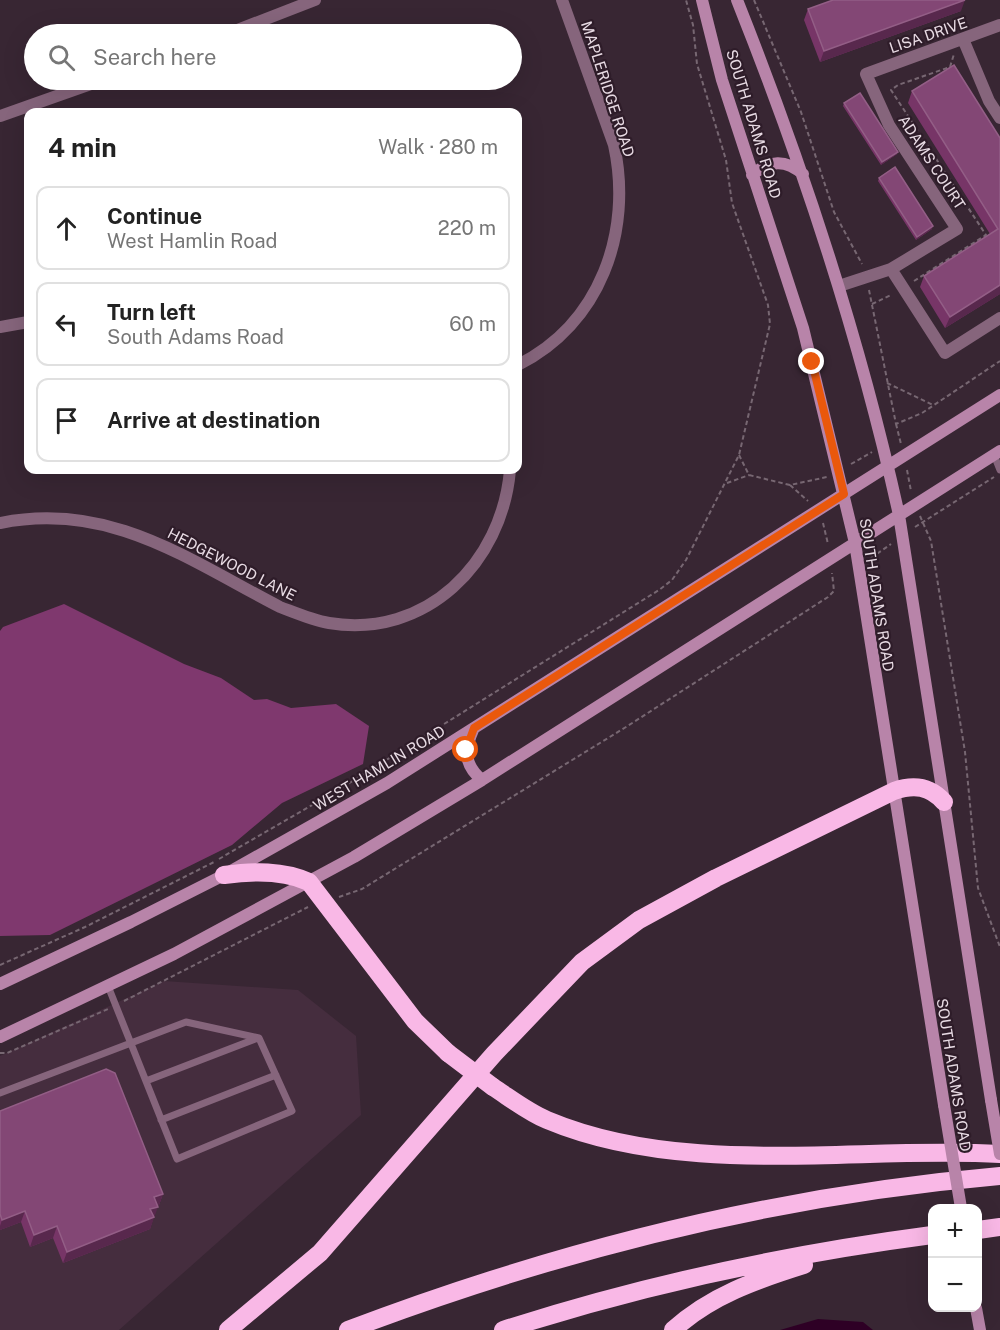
<!DOCTYPE html>
<html lang="en">
<head>
<meta charset="utf-8">
<style>
	body { margin:0; font-family:"Public Sans",sans-serif; background:#f2f2f2; color:#222 }
	.controls { position:absolute; right:18px; bottom:18px; display:grid; overflow:hidden; border-radius:12px; box-shadow:0 6px 24px #0002 }
	.controls button { width:54px; height:54px; display:grid; place-items:center; padding:0; border:0; border-bottom:2px solid #e0e0e0; background:#fff; color:#222; font:30px sans-serif }
	.stop { position:absolute; width:18px; height:18px; margin:-14px; border:4px solid #ea580c; border-radius:50%; background:#fff }
	.stop.end { background:#ea580c; border-color:#fff; box-shadow:0 2px 6px #0008 }
	.list { margin:0; padding:0; list-style:none }
	h2 { display:flex; justify-content:space-between; align-items:center; height:78px; margin:0; padding:0 24px; font-size:26px }
	h2 small { font-size:20px; font-weight:400; color:#767676 }
	.list li { display:grid; grid-template-columns:39px 1fr auto; gap:18px; align-items:center; box-sizing:border-box; height:84px; margin:0 12px 12px; padding:0 12px; border:2px solid #e0e0e0; border-radius:12px }
	.list b { display:block; font-size:22px; white-space:nowrap }
	.list p { margin:0; font-size:20px; white-space:nowrap; color:#767676 }
	.list em { font-size:20px; font-style:normal; color:#767676 }
	.icon { flex:none; width:33px; height:33px; fill:none; stroke:currentColor; stroke-width:2; stroke-linecap:round; stroke-linejoin:round }
	.map { position:relative; flex:none; width:1000px; height:1330px; overflow:hidden }
	.search { position:absolute; background:#fff; box-shadow:0 6px 24px #0002; left:24px; top:24px; width:498px; height:66px; display:flex; align-items:center; gap:15px; box-sizing:border-box; padding:0 21px; border-radius:33px; color:#767676; font-size:22px }
	.panel { position:absolute; background:#fff; box-shadow:0 6px 24px #0002; left:24px; top:108px; width:498px; height:366px; border-radius:12px }
	.map>svg:first-child { display:block }
</style>
</head>
<body>
<div class="map">
<svg width="1000" height="1330" viewBox="0 0 1000 1330">
	<rect width="100%" height="100%" fill="#382633"/>
	<path fill="#452d3e" d="M 164,981 L 298,990 L 356,1036 L 361,1115 L 119,1330 L 0,1330 L 0,1056 Z"/>
	<path fill="#7f386e" d="M 64,604 L 184,664 L 221,678 L 254,700 L 267,699 L 291,708 L 336,704 L 369,726 L 363,764 L 282,803 L 232,845 L 50,935 L 0,936 L 0,631 L 3,627 Z"/>
	<path fill="#2e0025" d="M 818,1319 L 863,1322 L 873,1330 L 780,1330 Z"/>
	<g fill="none" stroke-linecap="round" stroke-linejoin="round">
		<path stroke="#776772" stroke-width="2" stroke-dasharray="4.5 3" stroke-linecap="butt" d="M 754,0 L 801,112 L 834,212 L 862,264
			M 942,26 L 944,33
			M 914,281 L 986,235 L 891,90 L 898,85 L 950,67 L 954,54
			M 869,290 L 896,424 L 922,413 L 1000,361
			M 872,304 L 891,295
			M 887,383 L 933,405
			M 896,424 L 901,444
			M 739,455 L 749,475 L 790,485 L 827,477
			M 851,464 L 872,452
			M 907,470 L 911,491
			M 727,483 L 749,475
			M 790,485 L 808,501
			M 920,516 L 931,541 L 965,752 L 978,888 L 1000,947
			M 823,523 L 828,544
			M 915,527 L 994,477
			M 871,558 L 891,544
			M 219,859 L 343,787 L 659,590 L 672,580 L 686,560 L 739,455 L 770,324 L 768,305 L 732,203 L 726,160 L 697,64 L 693,25 L 686,0
			M 339,897 L 362,889 L 626,727 L 828,597 L 834,591 L 832,573
			M 0,965 L 85,927 L 214,862
			M 124,1001 L 308,907
			M 0,1053 L 7,1053 L 108,1009"/>
		<path stroke="#86657c" stroke-width="7" d="M 994,455 L 1000,470
			M 146,1081 L 258,1038
			M 0,1093 L 186,1022 L 259,1038 L 292,1111 L 177,1159 C 154,1101 131,1044 108,986
			M 161,1120 L 276,1075"/>
		<path stroke="#86657c" stroke-width="12" d="M 227,34 L 315,0
			M 963,39 L 989,101 L 1000,118
			M 0,116 L 102,80
			M 891,269 L 945,353 L 1000,318
			M 839,286 L 891,269 L 957,229 L 889,125 L 866,74 L 1000,25
			M 0,327 L 28,322
			M 518,365 C 600,324 633,232 614,145 L 562,0
			M 0,523 C 110,501 187,559 280,607 C 296,613 312,620 329,623 C 426,639 502,563 510,470"/>
		<path stroke="#b884a9" stroke-width="12" d="M 702,0 L 722,80 L 803,328 L 855,543 L 944,1105
			M 737,0 C 804,168 860,339 899,515 L 991,1100
			M 752,175 C 770,160 785,159 803,174
			M 473,730 C 464,750 464,765 482,780
			M 0,984 L 131,922 L 224,875 L 387,783 L 1000,395
			M 0,1037 L 174,954 L 354,857 L 482,780 L 1000,451
			M 976,1308 L 980,1330"/>
		<path stroke="#f9b8e6" stroke-width="18" d="M 224,875 C 253,871 283,870 309,882 L 415,1021 L 448,1053
			M 493,1087 C 510,1098 528,1112 547,1120 C 685,1178 855,1146 1000,1154
			M 978,1230 L 1000,1227
			M 228,1330 L 320,1253 L 494,1054 L 582,962 L 639,920 L 716,878 L 894,791 C 914,784 930,786 944,802
			M 348,1330 C 556,1251 778,1195 1000,1176
			M 503,1330 C 643,1285 787,1254 932,1235
			M 673,1330 C 710,1296 756,1280 804,1265"/>
		<path stroke="#b884a9" stroke-width="12" d="M 991,1100 L 1000,1154
			M 944,1105 L 961,1208"/>
		<path stroke="#f9b8e6" stroke-width="18" d="M 448,1053 L 493,1087"/>
	</g>
	<path fill="#773567" d="M 808,9 L 961,11 L 820,62 L 804,20 Z
		M 912,91 L 1000,138 L 1000,294 L 945,328 L 920,287 L 924,276 L 990,234 L 908,103 Z
		M 844,103 L 897,154 L 881,165 L 843,106 Z
		M 879,178 L 932,229 L 916,240 L 878,181 Z
		M 0,1111 L 163,1194 L 159,1205 L 157,1206 L 150,1229 L 63,1263 L 53,1238 L 30,1247 L 21,1222 L 0,1230 Z"/>
	<path fill="#58284d" d="M 965,0 L 961,11 L 820,62 L 824,51 Z
		M 898,152 L 897,154 L 881,165 L 882,162 Z
		M 933,226 L 932,229 L 916,240 L 917,237 Z
		M 1000,285 L 1000,294 L 945,328 L 950,317 Z
		M 163,1194 L 159,1205 L 150,1209 L 154,1197 Z
		M 158,1207 L 150,1229 L 63,1263 L 67,1252 L 150,1209 Z
		M 25,1211 L 21,1222 L 0,1230 L 0,1226 L 2,1220 Z
		M 57,1226 L 53,1238 L 30,1247 L 34,1235 Z"/>
	<path fill="#834775" stroke="#935e86" stroke-width="1.5" d="M 833,0 L 965,0 L 824,51 L 808,9 Z
		M 954,65 L 1000,138 L 1000,285 L 950,317 L 924,276 L 998,229 L 912,91 Z
		M 860,93 L 898,152 L 882,162 L 844,103 Z
		M 895,167 L 933,226 L 917,237 L 879,178 Z
		M 106,1069 L 115,1073 L 163,1194 L 154,1197 L 158,1207 L 150,1209 L 154,1217 L 67,1252 L 57,1226 L 34,1235 L 25,1211 L 2,1220 L 0,1214 L 0,1111 Z"/>
	<g fill="none" stroke-linecap="round" stroke-linejoin="round">
		<path stroke="#ea580c" stroke-width="8" d="M 466,750 L 474,728 L 844,494 L 812,362"/>
	</g>
	<g text-anchor="middle" dominant-baseline="central" stroke-width="4.5" stroke-linejoin="round" paint-order="stroke">
		<g font-size="15" fill="#e8dbe4" stroke="#2e1c29">
			<text transform="translate(928 35) rotate(-19)">LISA DRIVE</text>
			<text transform="translate(608 89) rotate(72)">MAPLERIDGE ROAD</text>
			<text transform="translate(754 124) rotate(73)">SOUTH ADAMS ROAD</text>
			<text transform="translate(932 162) rotate(57)">ADAMS COURT</text>
			<text transform="translate(232 564) rotate(27)">HEDGEWOOD LANE</text>
			<text transform="translate(877 595) rotate(81)">SOUTH ADAMS ROAD</text>
			<text transform="translate(379 768) rotate(-31)">WEST HAMLIN ROAD</text>
			<text transform="translate(954 1075) rotate(81)">SOUTH ADAMS ROAD</text>
		</g>
	</g>
</svg>
<div class="controls">
<button>+</button>
<button>−</button>
</div>
<div class="stop" style="left:466px;top:750px"></div>
<div class="stop end" style="left:812px;top:362px"></div>
<div class="search"><svg class="icon" aria-label="search" viewBox="0 0 24 24"><circle cx="10" cy="10" r="6"/><path d="M15 15l6 6"/></svg>Search here</div>
<section class="panel">
<h2>4 min<small>Walk · 280 m</small></h2>
<ul class="list">
<li><svg class="icon" aria-label="ahead" viewBox="0 0 24 24"><path d="M12 20V5M6 11l6-6 6 6"/></svg><div><b>Continue</b><p>West Hamlin Road</p></div><em>220 m</em></li>
<li><svg class="icon" aria-label="left" viewBox="0 0 24 24"><path d="M17 20v-9H6M10 6l-5 5 5 5"/></svg><div><b>Turn left</b><p>South Adams Road</p></div><em>60 m</em></li>
<li><svg class="icon" aria-label="arrive" viewBox="0 0 24 24"><path d="M6 21V4h12l-3 4 3 4H6"/></svg><div><b>Arrive at destination</b></div></li>
</ul>
</section>
</div>
</body>
</html>
